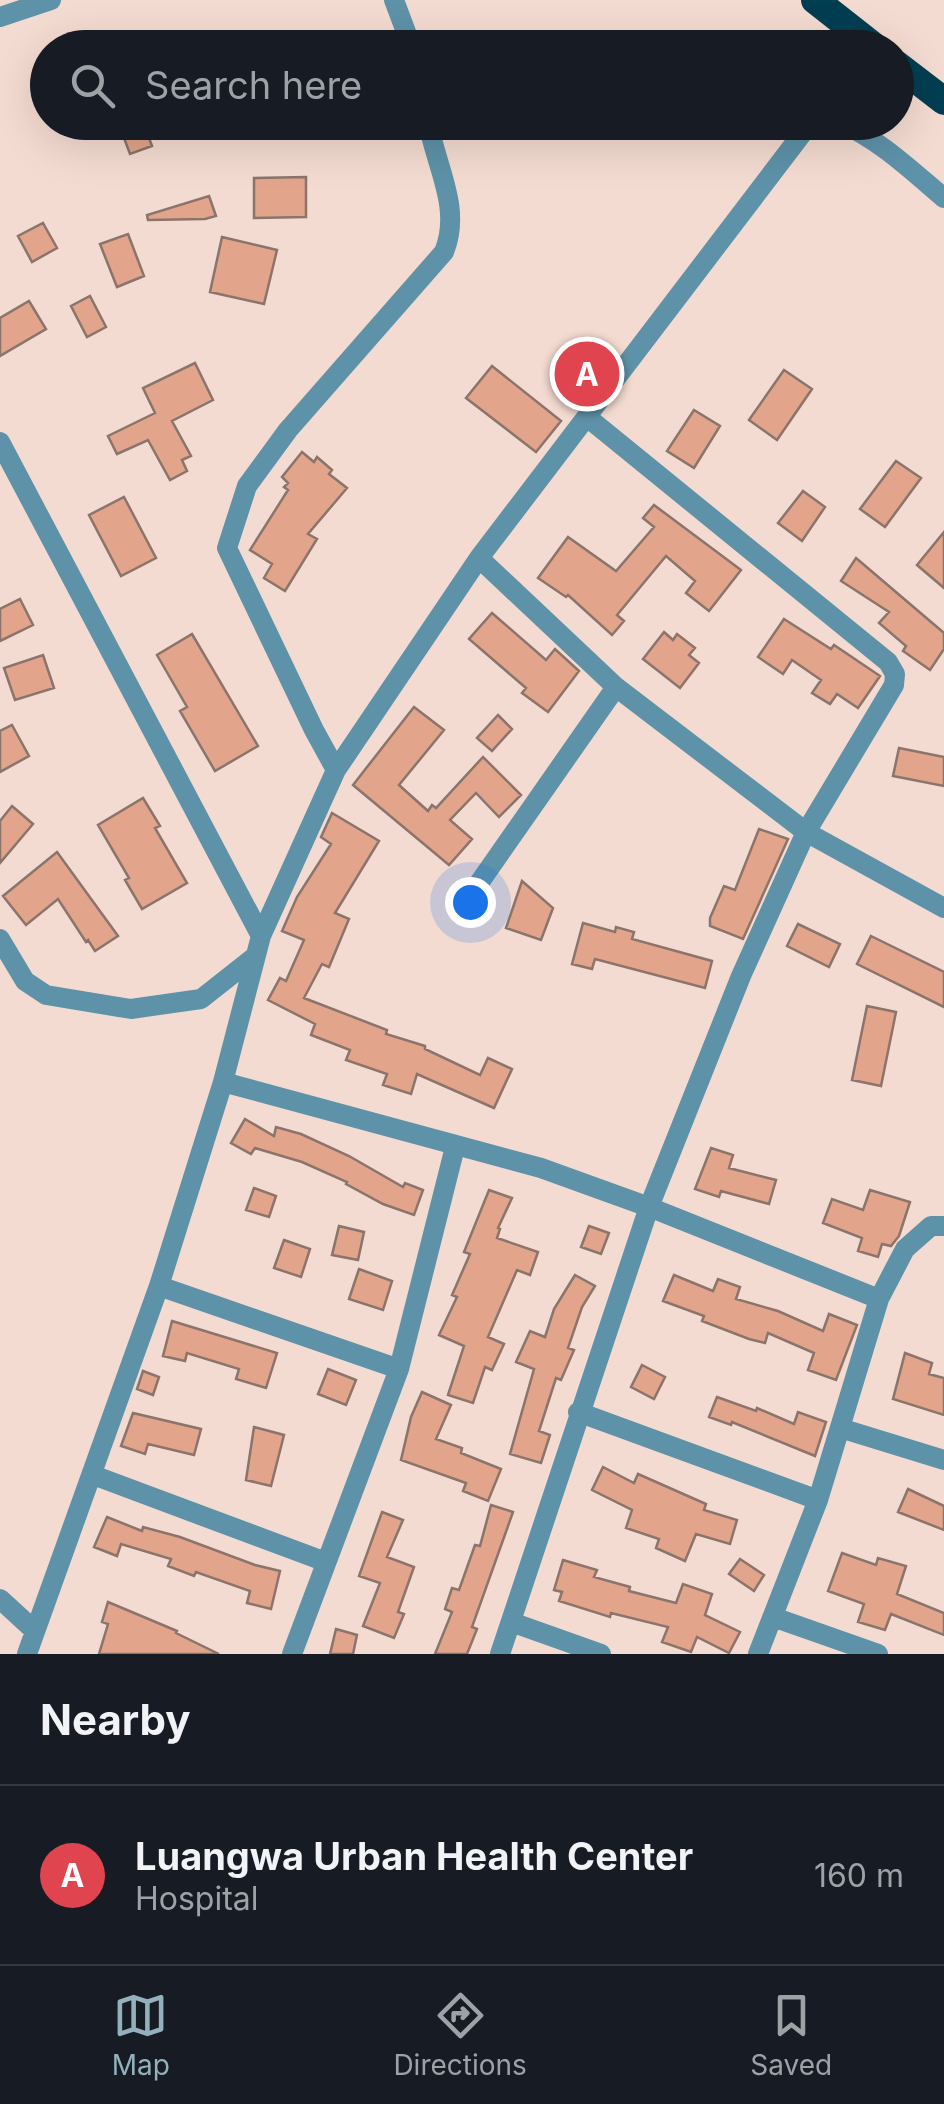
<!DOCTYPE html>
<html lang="en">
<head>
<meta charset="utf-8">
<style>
	body { margin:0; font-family:Inter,sans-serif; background:#20242c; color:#f1f3f6 }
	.you { position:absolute; left:470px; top:902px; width:35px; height:35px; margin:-25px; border:8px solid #fff; border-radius:50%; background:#1a73e8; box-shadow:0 0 0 15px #1a73e833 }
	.badge { display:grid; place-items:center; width:65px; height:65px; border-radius:50%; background:#93b0bc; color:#fff; font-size:32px; font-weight:700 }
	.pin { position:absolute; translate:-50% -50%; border:5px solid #fff; box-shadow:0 2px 10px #0006 }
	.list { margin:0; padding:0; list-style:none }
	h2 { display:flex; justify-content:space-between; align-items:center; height:130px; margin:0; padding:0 40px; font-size:42px }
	h2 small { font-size:32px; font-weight:400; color:#9ea1a6 }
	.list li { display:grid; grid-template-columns:65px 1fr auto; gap:30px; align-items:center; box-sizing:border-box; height:180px; padding:0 40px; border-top:2px solid #363941 }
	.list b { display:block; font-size:38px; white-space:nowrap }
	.list p { margin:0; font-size:32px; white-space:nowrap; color:#9ea1a6 }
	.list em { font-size:32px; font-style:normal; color:#9ea1a6 }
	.icon { flex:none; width:55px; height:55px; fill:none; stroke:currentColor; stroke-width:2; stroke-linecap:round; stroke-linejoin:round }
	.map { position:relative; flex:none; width:944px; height:1654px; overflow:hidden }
	.search { position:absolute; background:#171b24; box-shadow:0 10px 40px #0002; left:30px; right:30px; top:30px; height:110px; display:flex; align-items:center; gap:25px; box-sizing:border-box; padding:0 35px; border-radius:55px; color:#9ea1a6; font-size:38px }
	.sheet { height:310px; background:#171b24 }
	nav { display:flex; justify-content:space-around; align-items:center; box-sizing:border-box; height:140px; border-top:2px solid #363941; background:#171b24; font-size:28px; color:#9ea1a6 }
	nav a { display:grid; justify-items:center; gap:5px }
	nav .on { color:#93b0bc }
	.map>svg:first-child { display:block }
</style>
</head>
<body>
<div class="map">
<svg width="944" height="1654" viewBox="0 0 944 1654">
	<rect width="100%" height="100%" fill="#f4dbd1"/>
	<path fill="#e2a48a" stroke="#8a746b" stroke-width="2.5" d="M 118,122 L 143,122 L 152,146 L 130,154 Z
		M 306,177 L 306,217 L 254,218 L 254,178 Z
		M 209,196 L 216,216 L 205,219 L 148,220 L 147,215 Z
		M 43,223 L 57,248 L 32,262 L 18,236 Z
		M 128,234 L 144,276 L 117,287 L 100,244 Z
		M 222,237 L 277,250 L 264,304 L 210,292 Z
		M 90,296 L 106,327 L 87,337 L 71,306 Z
		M 29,301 L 46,329 L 0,356 L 0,318 Z
		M 195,363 L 213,400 L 172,421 L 191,456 L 182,460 L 187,471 L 170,480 L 148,440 L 117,454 L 108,436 L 155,413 L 143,388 Z
		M 492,366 L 561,421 L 536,452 L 466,398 Z
		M 784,370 L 812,389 L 777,440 L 749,420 Z
		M 694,410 L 720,426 L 694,468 L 667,451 Z
		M 302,452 L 314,462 L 317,457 L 332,470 L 329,474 L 347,488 L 308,534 L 317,539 L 285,591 L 264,578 L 272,564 L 250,550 L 288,490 L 284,487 L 288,483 L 282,477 Z
		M 896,461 L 921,478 L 885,527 L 860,509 Z
		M 803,491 L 825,507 L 802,541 L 778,523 Z
		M 124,497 L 156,558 L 121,576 L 89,515 Z
		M 654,505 L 741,570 L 709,611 L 686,593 L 695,581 L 666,556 L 617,615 L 624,621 L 612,635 L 568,595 L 566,597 L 538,578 L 568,537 L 616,571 L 654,527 L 643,518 Z
		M 944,532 L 944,588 L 917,565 Z
		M 856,558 L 944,633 L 944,649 L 930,670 L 903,651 L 906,646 L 879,623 L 889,612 L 841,581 Z
		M 20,599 L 33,625 L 0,641 L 0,609 Z
		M 492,613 L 546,660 L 555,649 L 579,671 L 548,712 L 522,693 L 526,688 L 469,639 Z
		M 784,619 L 831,649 L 834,645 L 880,676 L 858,708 L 837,694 L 830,704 L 812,693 L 821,680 L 792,660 L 783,674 L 758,657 Z
		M 664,632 L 673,640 L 677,634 L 695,648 L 689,655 L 699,663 L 680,688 L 643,659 Z
		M 192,634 L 258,746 L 215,771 L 180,711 L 187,707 L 157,655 Z
		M 43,655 L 54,688 L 15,700 L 4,668 Z
		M 414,707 L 444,730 L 399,785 L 428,811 L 432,805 L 436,808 L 483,757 L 521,795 L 499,817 L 476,793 L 450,820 L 472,839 L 449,865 L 353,785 Z
		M 498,715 L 512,729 L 492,751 L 477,738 Z
		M 12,725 L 29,756 L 0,772 L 0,731 Z
		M 899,748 L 944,757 L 944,786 L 893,776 Z
		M 143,798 L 160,826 L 155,828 L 187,883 L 142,909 L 125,880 L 129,878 L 98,825 Z
		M 12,806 L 33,824 L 0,863 L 0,821 Z
		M 332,813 L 379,841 L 335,913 L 349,919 L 329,967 L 322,964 L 304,998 L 387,1030 L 386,1034 L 425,1046 L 425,1049 L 480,1075 L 488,1058 L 512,1069 L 494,1108 L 417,1074 L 411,1094 L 383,1085 L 387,1074 L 346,1060 L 350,1050 L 311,1035 L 315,1024 L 268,1000 L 280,978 L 286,981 L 304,940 L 282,931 L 297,897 L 331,844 L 321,837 Z
		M 759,829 L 788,839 L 743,939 L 710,926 L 710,918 L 724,886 L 735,890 Z
		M 57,852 L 118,936 L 95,951 L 88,940 L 86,942 L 58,899 L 26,925 L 3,896 Z
		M 522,881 L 553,908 L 541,940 L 506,928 Z
		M 583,923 L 615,932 L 616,927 L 634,932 L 632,939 L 712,961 L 705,988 L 595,959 L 592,969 L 572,964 Z
		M 798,924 L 840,944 L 829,967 L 787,946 Z
		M 871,936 L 944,972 L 944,1007 L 857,964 Z
		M 867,1006 L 896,1012 L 881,1086 L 852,1080 Z
		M 245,1119 L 274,1136 L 276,1127 L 301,1134 L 349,1156 L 403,1187 L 405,1183 L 423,1190 L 414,1215 L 383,1204 L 346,1184 L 347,1182 L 302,1162 L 255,1148 L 251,1154 L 231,1143 Z
		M 711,1148 L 733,1155 L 729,1168 L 776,1180 L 769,1204 L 721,1191 L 719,1197 L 695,1189 Z
		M 254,1188 L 276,1196 L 269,1217 L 246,1210 Z
		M 489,1190 L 512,1198 L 498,1228 L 500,1229 L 497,1238 L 538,1252 L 530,1275 L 517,1270 L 488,1337 L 504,1344 L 492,1370 L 485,1367 L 473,1403 L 448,1395 L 464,1346 L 439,1335 L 457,1297 L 452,1295 L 470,1254 L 464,1252 Z
		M 870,1190 L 910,1202 L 899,1236 L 891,1246 L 882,1244 L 878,1257 L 858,1251 L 862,1238 L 823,1223 L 832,1199 L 863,1210 Z
		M 339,1226 L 364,1232 L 358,1260 L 332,1255 Z
		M 589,1226 L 609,1233 L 601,1254 L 581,1247 Z
		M 284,1240 L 310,1249 L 301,1277 L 274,1268 Z
		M 359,1269 L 392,1281 L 383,1310 L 349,1299 Z
		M 575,1275 L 595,1286 L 582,1307 L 568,1348 L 574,1350 L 561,1380 L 556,1378 L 539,1431 L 550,1435 L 541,1463 L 510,1454 L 534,1369 L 516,1362 L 530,1331 L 545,1337 L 554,1309 Z
		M 674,1275 L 713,1291 L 718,1279 L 740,1287 L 736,1299 L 778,1311 L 823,1331 L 829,1314 L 857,1325 L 836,1380 L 808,1370 L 814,1353 L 768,1333 L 765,1343 L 749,1339 L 702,1321 L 704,1316 L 663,1301 Z
		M 172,1321 L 277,1353 L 266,1388 L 236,1379 L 239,1369 L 187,1353 L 185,1361 L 163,1356 Z
		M 905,1353 L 932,1363 L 929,1374 L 944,1378 L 944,1415 L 893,1399 Z
		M 642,1365 L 665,1377 L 654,1399 L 631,1387 Z
		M 328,1369 L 356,1380 L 346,1405 L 318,1394 Z
		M 143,1371 L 159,1377 L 153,1395 L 137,1389 Z
		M 422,1392 L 451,1405 L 436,1439 L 462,1448 L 461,1453 L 501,1469 L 488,1501 L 463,1491 L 466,1483 L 401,1460 L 411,1417 Z
		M 717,1397 L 756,1411 L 757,1408 L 794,1424 L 798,1412 L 826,1422 L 815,1456 L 732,1422 L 731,1425 L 709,1417 Z
		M 133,1413 L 201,1429 L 194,1455 L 148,1444 L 145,1454 L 121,1446 Z
		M 254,1427 L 284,1435 L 271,1486 L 246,1480 Z
		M 603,1467 L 634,1483 L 638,1474 L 706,1504 L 704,1510 L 737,1520 L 730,1544 L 696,1534 L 685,1561 L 656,1548 L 659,1539 L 626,1528 L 632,1510 L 592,1490 Z
		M 908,1489 L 944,1506 L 944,1530 L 898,1512 Z
		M 491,1505 L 513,1512 L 472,1627 L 477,1629 L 467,1654 L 435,1654 L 452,1612 L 445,1609 L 452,1588 L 459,1590 L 475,1545 L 480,1546 Z
		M 382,1512 L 403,1520 L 387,1557 L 414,1567 L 398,1612 L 404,1614 L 394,1638 L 363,1626 L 380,1583 L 359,1576 Z
		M 107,1517 L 142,1531 L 143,1527 L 180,1537 L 255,1565 L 280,1571 L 271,1609 L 247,1603 L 250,1591 L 196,1572 L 194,1576 L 168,1566 L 171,1559 L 121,1544 L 117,1556 L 94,1547 Z
		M 842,1553 L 876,1565 L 878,1558 L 906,1566 L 897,1594 L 944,1613 L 944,1635 L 891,1614 L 885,1630 L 858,1622 L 864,1604 L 828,1591 Z
		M 740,1559 L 764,1575 L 754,1591 L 729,1574 Z
		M 563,1560 L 597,1570 L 594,1577 L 630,1587 L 629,1591 L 676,1603 L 683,1584 L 712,1594 L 705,1615 L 740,1632 L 729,1653 L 697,1637 L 691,1652 L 662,1642 L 668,1627 L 611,1613 L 610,1617 L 559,1601 L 562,1592 L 554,1590 Z
		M 108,1602 L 177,1631 L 176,1633 L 219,1654 L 99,1654 L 108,1624 L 102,1622 Z
		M 336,1629 L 357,1635 L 353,1654 L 330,1654 Z"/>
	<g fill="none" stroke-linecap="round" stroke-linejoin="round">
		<path stroke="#5e92a8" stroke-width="20" d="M 394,0 L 412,48
			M 839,122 C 879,139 912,171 944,198
			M 587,417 L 888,662 L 895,674 L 894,685 L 806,832 L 944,908
			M 0,442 L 261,936
			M 479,558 L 616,687 L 806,832 L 741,976 L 649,1207 L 500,1654
			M 336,770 L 314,730 L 227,548 L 247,486 L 288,430 L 444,252 C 462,208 436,167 428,122
			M 477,886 L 616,687
			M 0,939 L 25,981 L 46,995 L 131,1009 L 201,999 L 253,958
			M 223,1082 L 541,1168 L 649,1207 L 879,1299
			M 159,1286 L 399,1369
			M 578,1412 L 818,1500
			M 840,1428 L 944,1460
			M 93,1475 L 326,1562
			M 0,1599 L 35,1631
			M 773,1617 L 878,1654
			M 511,1622 L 601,1654
			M 27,1654 L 159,1286 L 223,1082 L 261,936 L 336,770 L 479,558 L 811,122
			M 292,1654 L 399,1369 L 455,1147
			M 758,1654 L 818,1500 L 879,1299 L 905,1249 L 931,1226 L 944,1226"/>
		<path stroke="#5e92a8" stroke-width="20" d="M 0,17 L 51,0"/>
		<path stroke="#023e52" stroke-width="28" d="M 815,0 L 876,48
			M 896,64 L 944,101"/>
	</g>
</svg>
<div class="you"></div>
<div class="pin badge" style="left:587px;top:374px;background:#e0444e">A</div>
<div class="search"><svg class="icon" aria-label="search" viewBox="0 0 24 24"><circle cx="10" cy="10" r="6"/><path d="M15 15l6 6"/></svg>Search here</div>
</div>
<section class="sheet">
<h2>Nearby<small></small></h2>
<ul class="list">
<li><span class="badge" style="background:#e0444e">A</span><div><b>Luangwa Urban Health Center</b><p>Hospital</p></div><em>160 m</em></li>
</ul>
</section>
<nav>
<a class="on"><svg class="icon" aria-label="map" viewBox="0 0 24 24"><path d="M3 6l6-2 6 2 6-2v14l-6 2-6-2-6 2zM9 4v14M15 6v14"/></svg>Map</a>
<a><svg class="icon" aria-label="directions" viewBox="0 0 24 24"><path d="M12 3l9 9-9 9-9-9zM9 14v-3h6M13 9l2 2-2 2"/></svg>Directions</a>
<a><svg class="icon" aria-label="saved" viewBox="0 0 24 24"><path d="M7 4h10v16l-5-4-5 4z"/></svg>Saved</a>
</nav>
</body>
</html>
